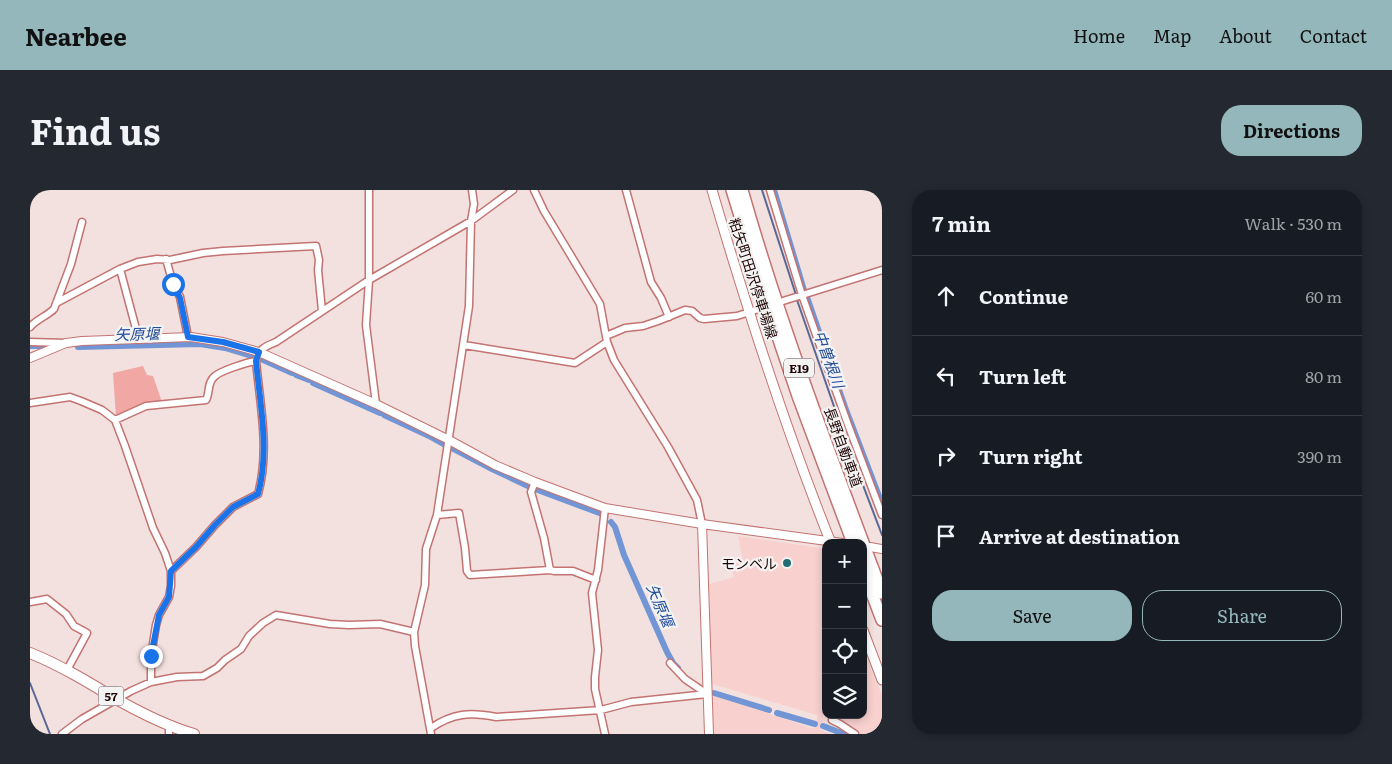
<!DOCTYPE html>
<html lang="en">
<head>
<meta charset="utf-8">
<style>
	body { margin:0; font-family:Literata,"Noto Sans JP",serif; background:#242831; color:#f1f3f6 }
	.controls { position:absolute; right:15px; bottom:15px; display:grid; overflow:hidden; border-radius:10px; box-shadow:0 2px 8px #0003 }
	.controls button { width:45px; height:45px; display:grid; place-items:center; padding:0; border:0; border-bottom:1px solid #363941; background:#171b24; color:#f1f3f6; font:25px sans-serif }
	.stop { position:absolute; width:15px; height:15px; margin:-11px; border:4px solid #1a73e8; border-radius:50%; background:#fff }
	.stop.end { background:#1a73e8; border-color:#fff; box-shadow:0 1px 5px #0008 }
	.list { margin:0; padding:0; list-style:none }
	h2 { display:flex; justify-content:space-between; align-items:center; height:65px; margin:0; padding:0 20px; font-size:21px }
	h2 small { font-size:16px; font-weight:400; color:#9ea1a6 }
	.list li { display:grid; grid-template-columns:32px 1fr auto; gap:15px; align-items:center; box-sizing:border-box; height:80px; padding:0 20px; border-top:1px solid #363941 }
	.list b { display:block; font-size:19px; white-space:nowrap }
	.list em { font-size:16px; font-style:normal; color:#9ea1a6 }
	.actions { display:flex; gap:10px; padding:15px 20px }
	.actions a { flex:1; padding:11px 0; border:1px solid #94b7bb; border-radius:20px; text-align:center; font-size:18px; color:#94b7bb }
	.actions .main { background:#94b7bb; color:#111 }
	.icon { flex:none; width:28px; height:28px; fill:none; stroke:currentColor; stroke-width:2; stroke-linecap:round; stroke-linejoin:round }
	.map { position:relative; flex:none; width:852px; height:544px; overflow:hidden; border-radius:20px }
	header { display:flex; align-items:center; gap:30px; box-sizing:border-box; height:70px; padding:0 25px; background:#94b7bb; color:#111 }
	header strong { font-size:24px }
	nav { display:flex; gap:28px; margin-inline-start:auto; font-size:18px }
	.intro { display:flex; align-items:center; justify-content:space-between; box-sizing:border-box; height:120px; padding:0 30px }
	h1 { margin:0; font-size:35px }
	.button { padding:12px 22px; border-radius:20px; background:#94b7bb; color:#111; font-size:18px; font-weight:700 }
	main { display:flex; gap:30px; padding:0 30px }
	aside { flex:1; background:#171b24; border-radius:20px; box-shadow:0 2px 8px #0003 }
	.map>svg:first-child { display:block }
</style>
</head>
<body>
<header>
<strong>Nearbee</strong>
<nav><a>Home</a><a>Map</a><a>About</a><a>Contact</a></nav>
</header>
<div class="intro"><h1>Find us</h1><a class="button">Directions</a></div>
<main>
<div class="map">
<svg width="852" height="544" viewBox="0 0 852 544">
	<rect width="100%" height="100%" fill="#f3e1df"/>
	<path fill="#f8d1cf" d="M 708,346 L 791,358 L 796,361 L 796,525 L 833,525 L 833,459 L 852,505 L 852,544 L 829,544 L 805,525 L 803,527 L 793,526 L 793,532 L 790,540 L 802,544 L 682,544 L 683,504 L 784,539 L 787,530 L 787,525 L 682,494 L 679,394 L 705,387 L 698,375 L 713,371 Z"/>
	<path fill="#f1a7a4" d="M 113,176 L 117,185 L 123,186 L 132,212 L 86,227 L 83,183 Z"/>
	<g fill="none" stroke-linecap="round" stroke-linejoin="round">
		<path stroke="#596996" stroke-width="2" d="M 732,0 L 766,105
			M 767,110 L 815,248 L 852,345
			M 0,493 L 20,544"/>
		<path stroke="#7295d5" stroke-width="6" d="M 744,0 L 774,100
			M 777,107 L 815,217 L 852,314
			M 0,156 L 14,156
			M 48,157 L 170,154 L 195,158 L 225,167
			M 231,169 L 262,183
			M 266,185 L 279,190
			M 283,193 L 350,223
			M 354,225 L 399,246 L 415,255
			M 420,257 L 462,279 L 500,297
			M 505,299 L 572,324
			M 581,332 L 585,337 L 594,365 L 637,462 L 643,473 L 648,478
			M 684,503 L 739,520
			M 747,523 L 785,534
			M 793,536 L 814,544"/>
		<g stroke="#c37371" stroke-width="9">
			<path id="minor" d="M 339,0 L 339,90 L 336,135 L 346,214
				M 504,0 L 514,21 L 570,114 L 577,152 L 584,170 L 638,257 L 667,310 L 672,334
				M 596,0 L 621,92 L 631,108 L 639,127
				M 740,0 L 772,105 L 817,232 L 852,325
				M 136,69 L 143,94 L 150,107 L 158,147
				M 90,79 L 109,150
				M 753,111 L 852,80
				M 28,112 L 90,79 L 108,72 L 127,69 L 140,70 L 173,63 L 193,61 L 286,56 L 289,70 L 288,80 L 292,121
				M 0,137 C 7,129 17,126 24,119 L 41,74 L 52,32
				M 576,146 L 595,138 L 613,136 L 628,131 L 655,120 L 662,121 L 670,128 L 674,129 L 707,126 L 732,118
				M 0,152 L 36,153
				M 434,155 L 545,173 L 577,152
				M 0,213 L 40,207 L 51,211 L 72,220 L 85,230 L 95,256 L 123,338 L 135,363 L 141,381 L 141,396 L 139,407 L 129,425 L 126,435 L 121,466 L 121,492
				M 85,230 L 116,216 L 176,210 C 180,203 177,193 184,187 C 189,181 218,172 226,171
				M 505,292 L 501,302 L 514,348 L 520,380
				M 575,318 L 568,380 L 562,403 L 568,460 L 565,487 L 565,499 L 575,544
				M 407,325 L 429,323 L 435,358 L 437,381 L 440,385 L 520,380 L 524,381 L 543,381 L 566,390
				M 141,381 L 166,357 L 185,335 L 203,317 L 228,304 C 240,261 230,214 226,171 C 230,158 234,157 246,152 L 339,90 L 441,31 L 483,0
				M 0,412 L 17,409 L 36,424 L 44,436 L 57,443 L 37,480
				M 640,473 L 655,489 L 677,504
				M 802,530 L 810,534 L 825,544
				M 401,538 C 423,523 440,522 466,527 L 571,520 L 601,512 L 677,504
				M 32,544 L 52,529 L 101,501 L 121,492 L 147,487 L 173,486 L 187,478 L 195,470 L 211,459 L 219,446 L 233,433 L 246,425 L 300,434 L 319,435 L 350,434 L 384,442
				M 139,544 L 139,536
				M 401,544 L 385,456 L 384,442 L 395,395 L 396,359 L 407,325 L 439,116 L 441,31 L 444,14 L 442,0"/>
		</g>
		<g stroke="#c37371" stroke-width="10">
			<path id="tertiary" d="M 0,168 L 36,153 L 52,151 L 161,147 L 193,152 L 229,162 L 346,214 L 419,250 L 465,275 L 505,292 L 575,318 L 672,334 L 812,353
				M 672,334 L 679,544
				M 840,357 L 852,359"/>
		</g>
		<g stroke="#c37371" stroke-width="11">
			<path id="secondary" d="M 682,0 C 717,119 755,238 801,353
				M 833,440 L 852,490"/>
		</g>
		<g stroke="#c37371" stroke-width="12">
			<path id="primary" d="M 0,463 C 30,475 58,492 86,509 C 111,523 136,536 164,544"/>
		</g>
		<g stroke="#c37371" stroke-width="14">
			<path id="motorway" d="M 702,0 L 740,123 L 768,206 L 823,353
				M 712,0 C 751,137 802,270 852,403
				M 833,380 L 852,430"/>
		</g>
		<use href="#minor" stroke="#fff" stroke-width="6"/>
		<use href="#tertiary" stroke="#fff" stroke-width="8"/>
		<use href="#secondary" stroke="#fff" stroke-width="9"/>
		<use href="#primary" stroke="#fff" stroke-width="10"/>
		<use href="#motorway" stroke="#fff" stroke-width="11"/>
	</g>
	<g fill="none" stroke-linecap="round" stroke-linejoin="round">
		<path stroke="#1a73e8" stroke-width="6" d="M 121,466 L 129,425 L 139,407 L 141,381 L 166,357 L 185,335 L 203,317 L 228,304 C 240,261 230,214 226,171 L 229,162 L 193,152 L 158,147 L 150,108 L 143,94"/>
	</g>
	<circle fill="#226d73" stroke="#f3f3f3" stroke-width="2" cx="757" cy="373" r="5"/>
	<g text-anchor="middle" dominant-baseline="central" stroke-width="4.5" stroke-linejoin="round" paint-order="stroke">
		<g fill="#f3f3f3" stroke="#5e4b4c" stroke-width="1">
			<rect x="754" y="168.5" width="30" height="19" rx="4"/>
			<rect x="68.5" y="496.5" width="25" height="19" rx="4"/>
		</g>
		<g font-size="12" font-weight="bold" fill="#1e0304">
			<text x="769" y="178">E19</text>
			<text x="81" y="506">57</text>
		</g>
		<g font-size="14" fill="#1e0304" stroke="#f3f3f3">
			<text transform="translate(724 88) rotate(72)">粕矢町田沢停車場線</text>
			<text transform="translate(814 257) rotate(70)">長野自動車道</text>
		</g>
		<g font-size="14" fill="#1e0304" stroke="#f3f3f3" text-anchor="end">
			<text x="747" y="373">モンベル</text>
		</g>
		<g font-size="15" font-style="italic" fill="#254d9a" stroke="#f3f3f3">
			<text transform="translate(107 143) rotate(-1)">矢原堰</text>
			<text transform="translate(800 169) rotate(70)">中曽根川</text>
			<text transform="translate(631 415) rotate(67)">矢原堰</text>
		</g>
	</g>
</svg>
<div class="controls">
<button>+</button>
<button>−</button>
<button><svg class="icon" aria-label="locate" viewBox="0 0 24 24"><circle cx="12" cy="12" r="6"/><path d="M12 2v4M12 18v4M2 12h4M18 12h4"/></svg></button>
<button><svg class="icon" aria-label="layers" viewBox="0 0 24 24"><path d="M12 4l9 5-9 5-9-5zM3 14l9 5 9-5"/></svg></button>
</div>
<div class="stop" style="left:143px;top:94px"></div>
<div class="stop end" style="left:121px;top:466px"></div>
</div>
<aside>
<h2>7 min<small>Walk · 530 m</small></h2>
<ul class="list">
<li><svg class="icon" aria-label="ahead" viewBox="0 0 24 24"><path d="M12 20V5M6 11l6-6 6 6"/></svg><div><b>Continue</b></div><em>60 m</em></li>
<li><svg class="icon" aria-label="left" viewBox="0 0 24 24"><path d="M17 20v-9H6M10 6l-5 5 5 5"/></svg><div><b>Turn left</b></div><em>80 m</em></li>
<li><svg class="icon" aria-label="right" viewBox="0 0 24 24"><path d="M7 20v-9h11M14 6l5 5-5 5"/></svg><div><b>Turn right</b></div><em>390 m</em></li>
<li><svg class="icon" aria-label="arrive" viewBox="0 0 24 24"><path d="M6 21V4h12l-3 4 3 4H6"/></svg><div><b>Arrive at destination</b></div></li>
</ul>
<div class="actions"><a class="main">Save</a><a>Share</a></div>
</aside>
</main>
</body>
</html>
